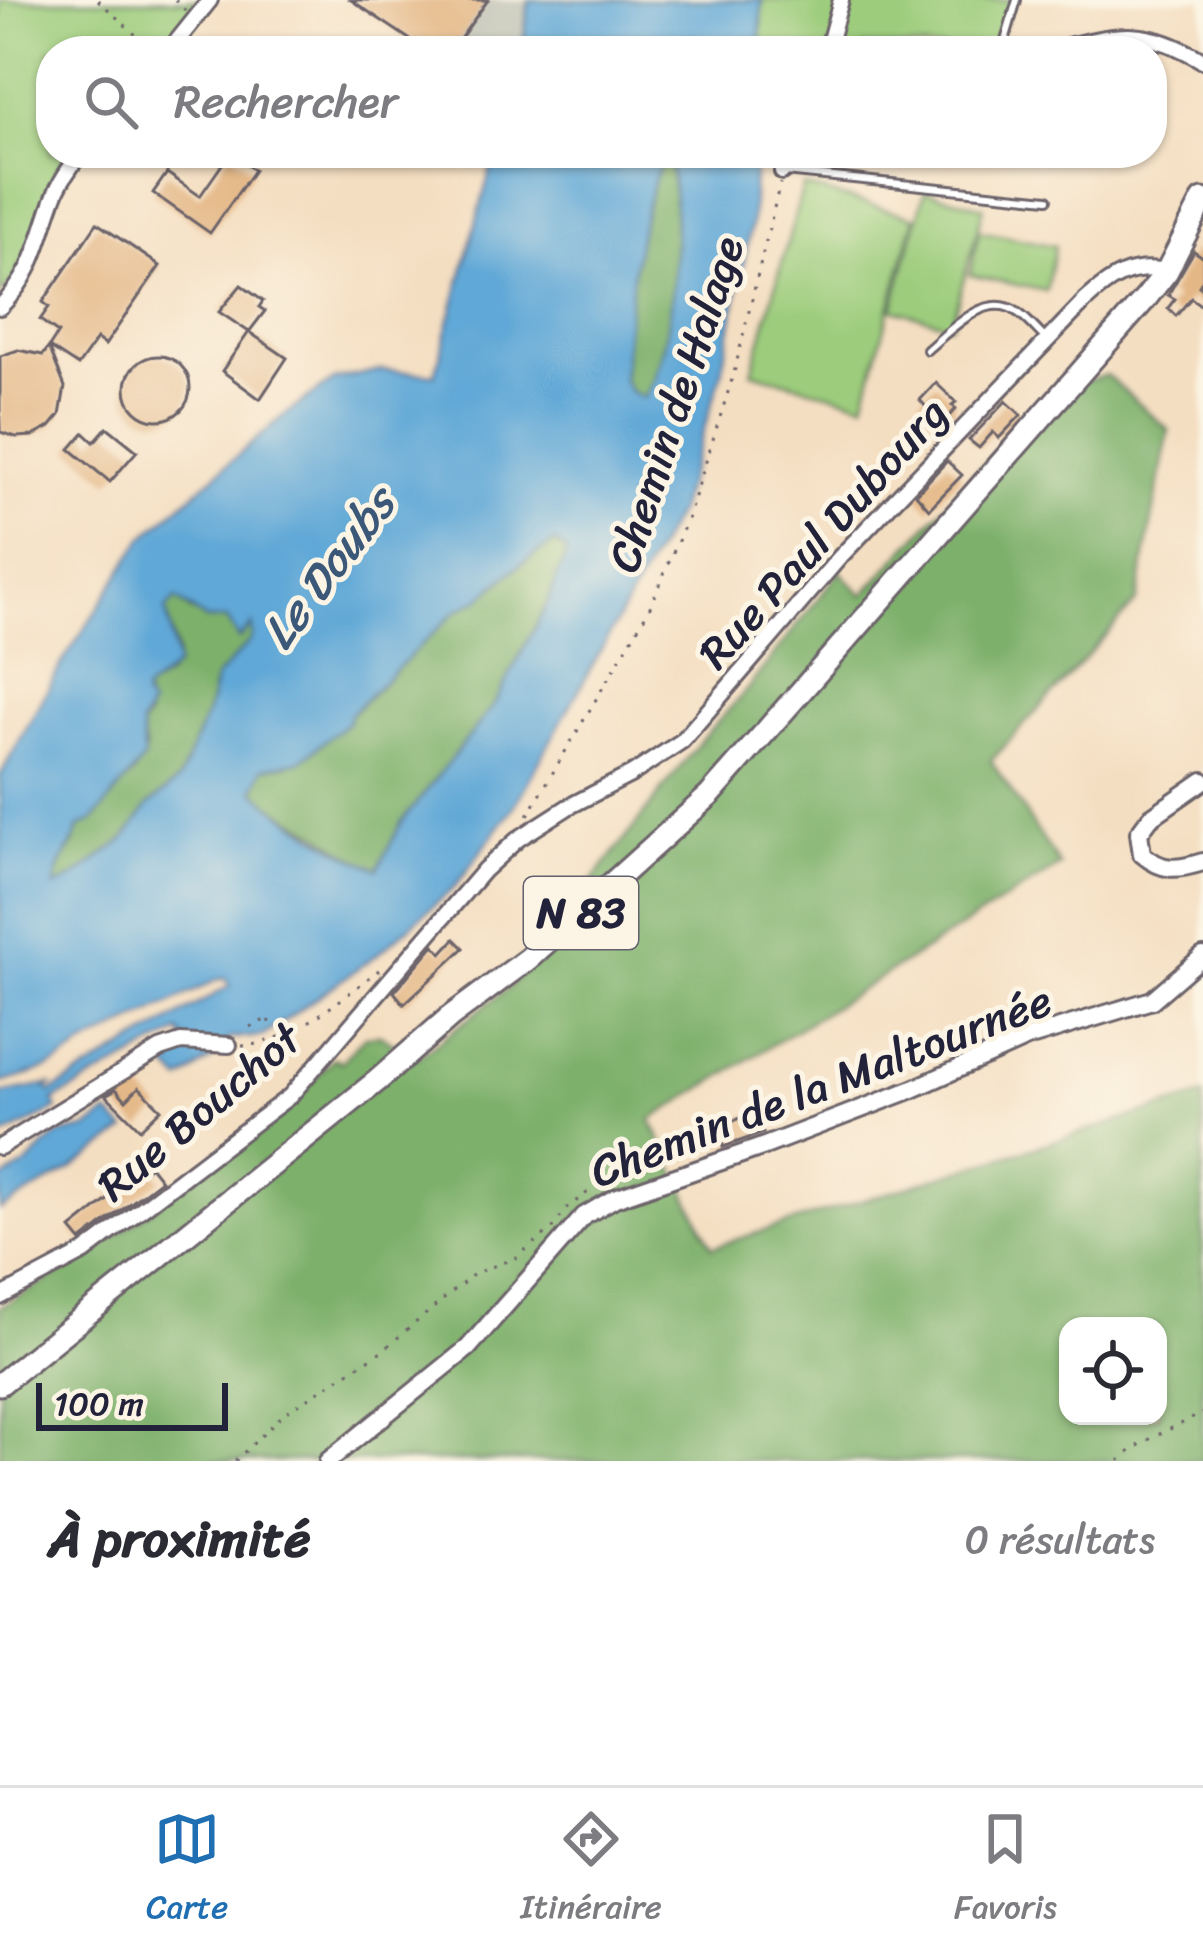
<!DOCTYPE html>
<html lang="fr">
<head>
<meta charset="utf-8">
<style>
	body { margin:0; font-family:Sriracha,sans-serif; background:#f2f2f3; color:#2b2b33 }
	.controls { position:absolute; right:36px; bottom:36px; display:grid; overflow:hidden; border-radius:24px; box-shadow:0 3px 9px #0004 }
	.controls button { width:108px; height:108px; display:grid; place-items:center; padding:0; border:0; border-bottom:3px solid #e1e1e2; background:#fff; color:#2b2b33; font:60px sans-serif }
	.scale { position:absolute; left:36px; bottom:30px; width:192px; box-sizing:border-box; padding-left:12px; border:6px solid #22223b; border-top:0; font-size:33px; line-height:42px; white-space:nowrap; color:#22223b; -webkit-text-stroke:9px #fcf5e5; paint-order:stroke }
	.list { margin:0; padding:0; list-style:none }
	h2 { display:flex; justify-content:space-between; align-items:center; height:156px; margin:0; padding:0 48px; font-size:51px }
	h2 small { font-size:39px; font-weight:400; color:#7c7c81 }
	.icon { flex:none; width:66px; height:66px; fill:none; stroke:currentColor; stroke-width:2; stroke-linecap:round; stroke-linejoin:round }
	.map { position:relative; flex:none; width:1203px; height:1461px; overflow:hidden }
	.search { position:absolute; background:#fff; box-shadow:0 3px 9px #0004; left:36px; right:36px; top:36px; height:132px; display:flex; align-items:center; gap:30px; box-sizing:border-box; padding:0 42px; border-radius:48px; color:#7c7c81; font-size:45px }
	.sheet { height:324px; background:#fff }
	nav { display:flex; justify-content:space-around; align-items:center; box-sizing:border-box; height:168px; border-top:3px solid #e1e1e2; background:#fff; font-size:33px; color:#7c7c81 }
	nav a { display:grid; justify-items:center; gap:6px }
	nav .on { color:#1f6fb2 }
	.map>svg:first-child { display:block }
</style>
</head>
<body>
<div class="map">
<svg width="1203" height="1461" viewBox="0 0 1203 1461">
	<rect width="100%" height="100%" fill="#fcf5e5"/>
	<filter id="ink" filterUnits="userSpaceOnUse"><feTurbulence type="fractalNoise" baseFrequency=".00833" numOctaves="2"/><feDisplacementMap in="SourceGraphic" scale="24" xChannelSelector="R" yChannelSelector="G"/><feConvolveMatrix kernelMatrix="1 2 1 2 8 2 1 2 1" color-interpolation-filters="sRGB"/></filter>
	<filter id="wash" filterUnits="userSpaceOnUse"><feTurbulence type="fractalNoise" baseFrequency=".004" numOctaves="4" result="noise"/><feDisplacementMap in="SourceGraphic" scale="48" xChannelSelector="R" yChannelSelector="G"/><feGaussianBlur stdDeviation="2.7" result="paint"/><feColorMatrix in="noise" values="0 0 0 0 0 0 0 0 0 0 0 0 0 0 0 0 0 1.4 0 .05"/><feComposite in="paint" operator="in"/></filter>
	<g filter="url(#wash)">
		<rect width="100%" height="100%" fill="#f4dec1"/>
		<path fill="#c3c6b9" d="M 399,0 L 529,0 L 522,51 L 471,51 Z"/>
		<path fill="#9ccc7b" stroke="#5f775b" stroke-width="3" d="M 0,0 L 199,0 L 178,30 L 156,51 L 51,51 L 51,153 L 67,153 C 38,198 39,257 0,295 Z
			M 762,0 L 1012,0 L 995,51 L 865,46 L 857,51 L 760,51 Z
			M 803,186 L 915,217 L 864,403 L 752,372 Z
			M 925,191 L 984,207 L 951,325 L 893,309 Z
			M 979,231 L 1055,246 L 1046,291 L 970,275 Z"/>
		<path fill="#7db06b" stroke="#506953" stroke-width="3" fill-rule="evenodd" d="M 665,153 L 668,153 C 681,217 678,342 644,399 L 630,391 L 623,380 C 629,302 633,226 665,153 Z
			M 1106,375 L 1169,430 L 1137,601 L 991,761 L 1060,866 L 651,1120 L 712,1247 L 1203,1095 L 1203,1461 L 0,1461 L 0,1307 L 86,1259 L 294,1101 L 334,1058 L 341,1062 L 365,1036 L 380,1035 L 417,1058 L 512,985 L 702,739 L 744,693 L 840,571 L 863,595 L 1048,394 ZM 1068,1326 L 1158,1326 L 1158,1416 L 1068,1416 Z
			M 555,542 L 567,551 L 548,603 L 494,705 L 401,823 L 378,869 C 355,860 339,847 319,834 C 295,820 273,809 254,790 L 263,768 L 288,764 L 347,723 L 350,715 L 456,611 L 481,597 L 523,562 Z
			M 176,598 L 191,611 L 252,624 L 253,639 L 216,678 L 207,713 L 179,780 L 148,806 L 124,840 L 73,878 L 54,887 L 55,869 L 74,844 L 79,827 L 135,772 L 146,748 C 139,736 138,728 148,717 L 145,691 L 169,674 L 177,655 L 165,609 Z"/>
		<path fill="#61a8d7" stroke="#426589" stroke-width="3" fill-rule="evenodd" d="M 529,0 L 762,0 L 760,51 L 522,51 Z
			M 495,153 L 665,153 C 633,226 629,302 623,380 L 630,391 L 644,398 C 678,343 681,216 668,153 L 755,153 L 752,221 L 722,372 L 678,511 L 515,805 L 455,887 L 378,954 L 263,1036 L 228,1039 L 220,1053 L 181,1081 L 166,1065 L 181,1049 L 184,1039 L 180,1032 L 58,1098 L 54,1101 L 57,1109 L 0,1138 L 0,1094 L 53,1084 L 46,1087 L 51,1092 L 229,986 L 226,979 L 219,979 L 82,1047 C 59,1068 29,1075 0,1083 L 0,776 L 61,665 L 143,538 L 282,417 L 334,380 L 381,370 L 435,374 ZM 555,542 L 567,551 L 548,603 L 494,705 L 401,823 L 378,869 C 342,854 282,818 254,790 L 263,768 L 300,761 L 348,722 L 350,714 L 456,611 L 481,598 L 523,562 ZM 176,599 L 207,620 L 227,619 L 239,639 L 252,625 L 252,639 L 216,678 L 207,713 L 179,780 L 148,806 L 124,840 L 73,878 L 55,887 C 56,862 73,850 79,827 L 93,821 L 144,759 L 141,725 L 150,707 L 144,698 L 145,691 L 177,666 L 166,609 Z
			M 109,1114 L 126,1131 L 72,1169 L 0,1210 L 0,1181 L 26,1165 L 57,1135 L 86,1129 Z"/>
		<g id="blocks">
			<path fill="#e4b786" d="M 351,0 L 488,0 L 457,43 L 469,51 L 427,51 Z
				M 230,153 L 254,170 L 210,233 L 153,193 L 167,173 L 200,196 Z
				M 97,223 L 160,266 L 105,345 L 97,339 L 78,366 L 49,347 L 58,333 L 40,320 L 49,307 L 43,302 Z
				M 1194,251 L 1203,257 L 1203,279 L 1199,286 L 1203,289 L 1203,307 L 1191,298 L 1176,316 L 1168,308 L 1175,299 L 1168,295 Z
				M 241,285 L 263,301 L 259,307 L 265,311 L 249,332 L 219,312 Z
				M 249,332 L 287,358 L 260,399 L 222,371 Z
				M 49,347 L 65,387 L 60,415 L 50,427 L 33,436 L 16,437 L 0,432 L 0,356 L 18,350 L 43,355 Z
				M126 388a32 32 0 1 1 64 0a32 32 0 1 1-64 0Z
				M 936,383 L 956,402 L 952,405 L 956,409 L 941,424 L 920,400 Z
				M 1006,401 L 1021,415 L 999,438 L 993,432 L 979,448 L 969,440 Z
				M 107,427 L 137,451 L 110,482 L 70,449 L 84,433 L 94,442 Z
				M 947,461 L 962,475 L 929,509 L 916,494 Z
				M 455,939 L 464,948 L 404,1004 L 394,992 L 434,945 L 442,953 Z
				M 139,1087 L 161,1109 L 140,1129 L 106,1095 L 116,1089 L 126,1100 Z
				M 755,1112 L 763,1133 L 723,1147 L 719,1127 Z
				M 150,1166 L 161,1180 L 81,1241 L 71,1229 Z"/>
		</g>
	</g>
	<g filter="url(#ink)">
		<use href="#blocks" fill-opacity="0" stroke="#6c646a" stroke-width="3"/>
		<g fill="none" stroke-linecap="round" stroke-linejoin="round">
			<g stroke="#6c646a" stroke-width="12">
				<path id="service" d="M 1002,51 L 1017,0
					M 1033,153 L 1085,153
					M 785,172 L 1048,199
					M 927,350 C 949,332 986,290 1017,312 C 1027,318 1036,330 1045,338"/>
			</g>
			<g stroke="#6c646a" stroke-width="20">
				<path id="minor" d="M 828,49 L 862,51
					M 169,51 L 210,0
					M 827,51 L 841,0
					M 1047,51 C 1112,36 1141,23 1203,61
					M 782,172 L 788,153
					M 0,307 C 36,272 38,239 55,195 C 60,180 72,166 80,153
					M 0,1147 L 160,1049 L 181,1042 L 229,1045
					M 0,1297 L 85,1252 L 290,1096 L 484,870 L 518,839 L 568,807 L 632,774 L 682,741 L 840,557 L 1085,301 C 1111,277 1131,264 1167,271"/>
			</g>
			<g stroke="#6c646a" stroke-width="22">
				<path id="tertiary" d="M 1203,781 L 1150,818 L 1139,833 L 1142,854 C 1163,872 1177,870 1203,862
					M 328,1461 L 468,1348 L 584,1216 L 615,1198 L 762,1147 L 913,1089 L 1027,1038 L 1152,1000 L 1203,956"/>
			</g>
			<g stroke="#6c646a" stroke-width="27">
				<path id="primary" d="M 0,1384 L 377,1081 L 450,1017 L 528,959 L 710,795 L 1146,298 L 1167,271 L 1203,200"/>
			</g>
			<path stroke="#6c646a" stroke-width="3" stroke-dasharray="3 9" stroke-linecap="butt" d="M 98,0 L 153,51
				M 175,0 L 186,11
				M 528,815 L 649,609 L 689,515 L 734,373 L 780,183
				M 269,1020 L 274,1029
				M 250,1027 L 271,1017
				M 242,1046 C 292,1043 341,999 379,970
				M 235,1461 L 285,1413 L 383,1350 L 475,1273 L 515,1258 L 553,1228 L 568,1207 L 587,1193 L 595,1193
				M 1119,1461 C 1143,1438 1173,1429 1203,1413"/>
			<use href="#service" stroke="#fff" stroke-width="6"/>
			<use href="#minor" stroke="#fff" stroke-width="14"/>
			<use href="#tertiary" stroke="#fff" stroke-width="16"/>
			<use href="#primary" stroke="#fff" stroke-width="21"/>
		</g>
	</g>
	<g text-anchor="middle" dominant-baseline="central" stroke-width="10" stroke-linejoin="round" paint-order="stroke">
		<rect fill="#fcf5e5" stroke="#63616e" stroke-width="3" x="524" y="877" width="114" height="72" rx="9"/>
		<g font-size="42" font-weight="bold" fill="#22223b">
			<text x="581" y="913">N 83</text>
		</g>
		<g font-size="45" fill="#22223b" stroke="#fcf5e5">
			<text transform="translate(676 404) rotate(-72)">Chemin de Halage</text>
			<text transform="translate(823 533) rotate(-48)">Rue Paul Dubourg</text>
			<text transform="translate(821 1086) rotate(-21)">Chemin de la Maltournée</text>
			<text transform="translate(199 1112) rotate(-40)">Rue Bouchot</text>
		</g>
		<g font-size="48" font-style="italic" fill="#3b5879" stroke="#fcf5e5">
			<text transform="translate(328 568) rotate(-53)">Le Doubs</text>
		</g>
	</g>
</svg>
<div class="controls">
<button><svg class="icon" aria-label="locate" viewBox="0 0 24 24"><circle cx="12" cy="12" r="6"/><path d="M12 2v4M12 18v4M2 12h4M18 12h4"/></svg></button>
</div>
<div class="scale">100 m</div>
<div class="search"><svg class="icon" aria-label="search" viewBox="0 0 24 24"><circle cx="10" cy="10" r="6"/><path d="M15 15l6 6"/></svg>Rechercher</div>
</div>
<section class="sheet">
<h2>À proximité<small>0 résultats</small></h2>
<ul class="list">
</ul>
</section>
<nav>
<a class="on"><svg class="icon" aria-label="map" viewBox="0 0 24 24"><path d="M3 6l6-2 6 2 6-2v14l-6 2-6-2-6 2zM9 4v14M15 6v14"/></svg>Carte</a>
<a><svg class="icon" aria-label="directions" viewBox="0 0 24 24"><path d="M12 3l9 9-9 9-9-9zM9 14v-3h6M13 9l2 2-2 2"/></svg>Itinéraire</a>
<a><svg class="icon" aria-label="saved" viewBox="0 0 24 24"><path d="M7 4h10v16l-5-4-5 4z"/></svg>Favoris</a>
</nav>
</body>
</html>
